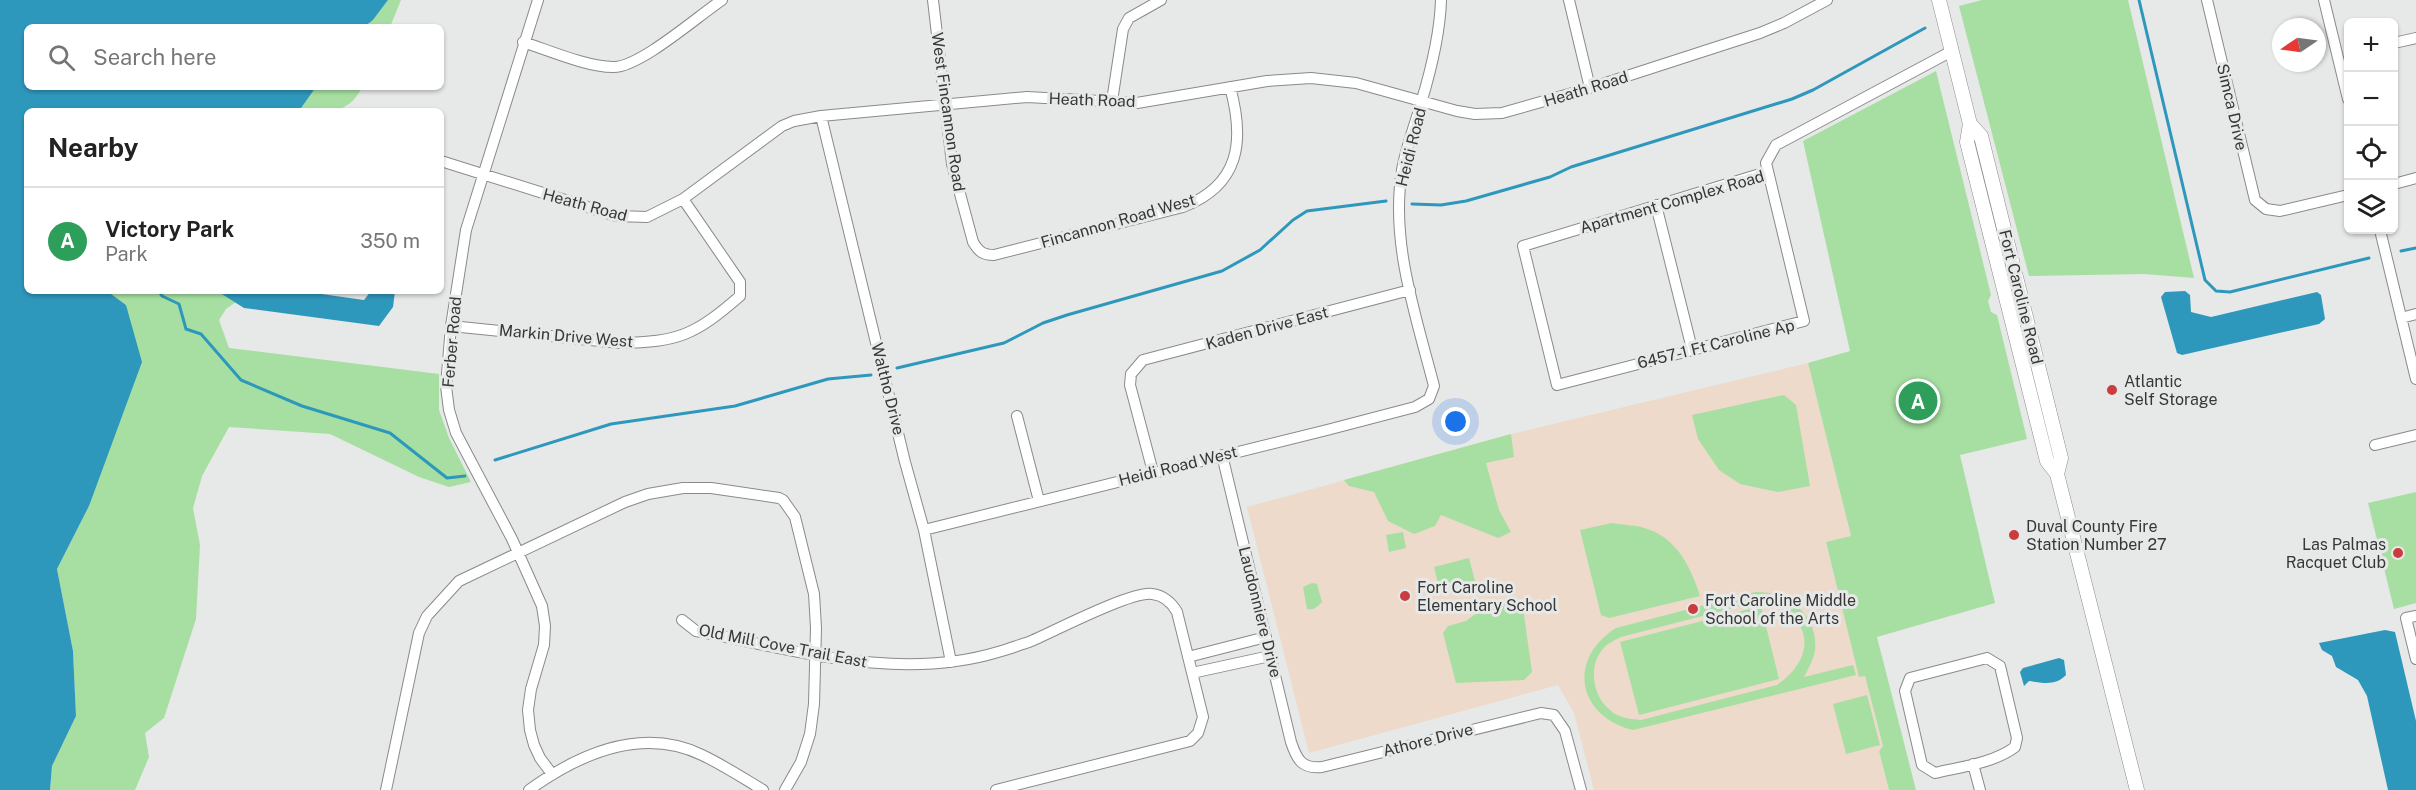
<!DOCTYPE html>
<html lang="en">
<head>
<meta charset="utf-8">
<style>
	body { margin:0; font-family:"Public Sans",sans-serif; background:#f2f2f2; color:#222 }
	.controls { position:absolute; right:18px; top:18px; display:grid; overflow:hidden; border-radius:9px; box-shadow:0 2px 4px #0004 }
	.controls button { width:54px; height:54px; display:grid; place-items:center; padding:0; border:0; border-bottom:2px solid #e0e0e0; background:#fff; color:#222; font:30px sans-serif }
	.compass { position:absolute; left:2272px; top:18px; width:54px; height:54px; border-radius:50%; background:#fff; box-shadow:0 2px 4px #0004; rotate:257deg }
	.you { position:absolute; left:1456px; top:422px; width:21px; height:21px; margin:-15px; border:4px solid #fff; border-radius:50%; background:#1a73e8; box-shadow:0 0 0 9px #1a73e833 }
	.badge { display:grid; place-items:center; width:39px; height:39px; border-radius:50%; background:#b45309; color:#fff; font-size:20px; font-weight:700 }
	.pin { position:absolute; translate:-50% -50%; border:3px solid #fff; box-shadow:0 2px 6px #0006 }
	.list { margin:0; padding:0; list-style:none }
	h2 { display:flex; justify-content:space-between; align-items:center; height:78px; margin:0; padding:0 24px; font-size:26px }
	h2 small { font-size:20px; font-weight:400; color:#767676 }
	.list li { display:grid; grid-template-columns:39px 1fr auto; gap:18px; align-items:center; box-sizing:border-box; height:108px; padding:0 24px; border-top:2px solid #e0e0e0 }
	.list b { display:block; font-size:22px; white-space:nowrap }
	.list p { margin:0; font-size:20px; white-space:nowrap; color:#767676 }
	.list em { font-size:20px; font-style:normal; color:#767676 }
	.icon { flex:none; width:33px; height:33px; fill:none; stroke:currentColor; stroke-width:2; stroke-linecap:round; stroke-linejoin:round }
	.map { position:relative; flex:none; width:2416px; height:790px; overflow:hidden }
	.search { position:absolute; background:#fff; box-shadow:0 2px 4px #0004; left:24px; top:24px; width:420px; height:66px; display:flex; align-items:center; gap:15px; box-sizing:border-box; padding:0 21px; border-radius:9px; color:#767676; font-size:22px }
	.panel { position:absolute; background:#fff; box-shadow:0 2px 4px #0004; left:24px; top:108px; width:420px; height:186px; border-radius:9px }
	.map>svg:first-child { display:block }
</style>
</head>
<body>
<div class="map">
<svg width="2416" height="790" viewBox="0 0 2416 790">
	<rect width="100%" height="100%" fill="#e7e8e8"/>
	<path fill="#eddaca" d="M 1808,363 L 1851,536 L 1826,543 L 1860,677 L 1865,676 L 1883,746 L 1879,751 L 1889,790 L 1594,790 L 1574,713 L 1558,685 L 1309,753 L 1247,507 L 1511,434 Z"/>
	<path fill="#a7dfa2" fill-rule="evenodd" d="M 388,0 L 401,0 L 390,27 L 364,27 L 373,20 Z
		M 1982,0 L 2128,0 L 2194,278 L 2144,274 L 2029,276 L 1959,6 Z
		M 1936,71 L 1991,295 L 1988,301 L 1991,312 L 1997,315 L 2027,439 L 1960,455 L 1995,603 L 1877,637 L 1916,790 L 1889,790 L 1879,751 L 1883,746 L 1865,676 L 1859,677 L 1826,542 L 1851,536 L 1808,363 L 1850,351 L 1803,141 Z
		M 316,87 L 362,87 C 348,116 327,111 299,111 Z
		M 107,291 L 217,291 L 236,302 L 226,309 L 219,320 L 229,348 L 439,374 L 439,410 L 449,438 L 471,482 L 449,487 L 419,477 L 330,434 L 229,427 L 202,476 L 193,508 L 200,545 L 196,619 L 164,718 L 145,733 L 149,757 L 135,790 L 50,790 L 52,766 L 76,716 L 73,651 L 57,569 L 89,506 L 126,305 Z
		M 1784,395 L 1796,405 L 1810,486 L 1778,492 L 1740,484 L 1719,470 L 1698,439 L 1692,415 Z
		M 1511,434 L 1514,457 L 1486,463 L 1499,510 L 1511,532 L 1498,538 L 1441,515 L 1435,526 L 1414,534 L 1388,521 L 1374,492 L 1349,486 L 1344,480 Z
		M 2416,492 L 2416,603 L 2394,609 L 2368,503 Z
		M 1612,523 C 1624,525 1638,525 1650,530 C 1678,540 1692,570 1700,596 L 1609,618 L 1601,615 L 1580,530 Z
		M 1403,532 L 1406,548 L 1389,552 L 1386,535 Z
		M 1469,558 L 1475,581 L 1440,590 L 1434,567 Z
		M 1312,583 L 1317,584 L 1322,602 C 1318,606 1314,611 1307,609 L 1303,587 Z
		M 1755,592 C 1787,591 1819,615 1815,651 C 1813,661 1808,669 1804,677 L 1853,665 L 1856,675 L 1633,730 C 1577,716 1567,659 1616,628 ZM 1768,602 C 1814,618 1816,658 1777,685 L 1641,720 C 1631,719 1618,718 1610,710 C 1593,697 1588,667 1602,650 C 1606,644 1615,640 1621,637 L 1753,603 Z
		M 1522,601 L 1532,672 L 1524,680 L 1456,683 L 1443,633 L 1448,626 L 1466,621 L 1478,612 L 1494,605 Z
		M 1761,606 L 1779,679 L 1639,715 L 1620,642 Z
		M 1867,695 L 1880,745 L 1846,754 L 1833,704 Z"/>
	<path fill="#2e98bc" d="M 0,0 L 388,0 L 373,20 L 364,27 L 27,27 L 27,87 L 316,87 L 299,111 L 27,111 L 27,291 L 107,291 L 126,305 L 142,362 L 89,506 L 57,569 L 73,651 L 76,716 L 52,766 L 50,790 L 0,790 Z
		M 217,291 L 300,291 L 364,300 L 371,291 L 395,291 L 393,307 L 379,326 L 244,308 Z
		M 2185,291 L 2190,295 L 2191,312 L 2211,317 L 2317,292 L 2321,295 L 2325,319 L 2319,324 L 2182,355 L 2177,353 L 2161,297 L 2165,292 Z
		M 2385,630 L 2395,632 L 2416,721 L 2416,790 L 2388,790 L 2367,696 L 2358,680 L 2336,667 L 2332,656 L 2322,650 L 2319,643 Z
		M 2059,658 L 2064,660 L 2066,675 C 2056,686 2043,683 2029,681 L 2024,686 L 2020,672 L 2023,668 Z"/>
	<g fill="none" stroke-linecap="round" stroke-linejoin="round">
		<path stroke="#2e98bc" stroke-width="3" d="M 2139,0 L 2205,280 L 2216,291 L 2230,292 L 2369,258
			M 1412,204 L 1441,205 L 1466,201 L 1550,177 L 1571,167 L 1792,99 L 1813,90 L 1925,28
			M 2401,251 L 2416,248
			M 159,291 L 162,296 L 179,304 L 186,329 L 201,334 L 241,380 L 302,406 L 390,433 L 447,478 L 465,476
			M 897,368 L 1004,343 L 1043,323 L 1067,315 L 1222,271 L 1260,250 L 1293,220 L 1307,211 L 1386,201
			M 495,460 L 611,424 L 735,406 L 828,379 L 871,375"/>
		<g stroke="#898a8a" stroke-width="12">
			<path id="street" d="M 538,0 L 466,230 L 451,326 L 446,386 L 449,410 L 456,433 L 512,539 L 542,606 L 545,626 L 544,645 L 531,689 L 528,710 L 530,730 L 534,745 L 540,758 L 552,774
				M 933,0 L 952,164 L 973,242 C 979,252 983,255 994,255 L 1183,207 C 1240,185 1245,141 1230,87
				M 1569,0 L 1590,88
				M 2207,0 L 2255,200 L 2266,209 L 2280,211 L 2348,195
				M 2324,0 L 2348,99
				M 523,42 C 548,50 587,67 613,67 C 639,68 698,16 722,0
				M 2394,43 L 2416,38
				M 1112,101 L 1123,29 L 1129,18 L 1161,0
				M 821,116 L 905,462 L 924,530 L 951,662
				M 441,161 L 616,216 L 647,217 L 683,199 L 782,126 L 794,121 L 821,116 L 1027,97 L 1137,103 L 1267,81 L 1311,78 L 1356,83 L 1457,111 L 1475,114 L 1502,113 L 1590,88 L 1760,33 L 1784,23 L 1827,0
				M 1769,177 L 1760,174 L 1523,246 L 1557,385 L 1804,321 L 1766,163 L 1776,145 L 1952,51
				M 2394,184 L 2416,178
				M 1656,205 L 1692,349
				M 2380,230 L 2416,379
				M 2401,318 L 2416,314
				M 451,326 L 620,343 C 679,342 695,335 740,296 L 740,282 L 683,199
				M 1017,416 L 1039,501
				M 2375,445 L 2416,435
				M 1222,455 L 1291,742 C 1297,760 1302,769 1322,767 L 1541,713 L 1554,715 L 1565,731 L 1581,790
				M 1153,472 L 1130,385 L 1131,374 L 1143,360 L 1410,290
				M 924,530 L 1327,430 L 1415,407 L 1429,399 L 1434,386 C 1416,316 1390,242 1402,170 C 1406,147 1415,125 1421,103 C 1431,70 1440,35 1441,0
				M 2416,616 L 2406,618 L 2416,659
				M 682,620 L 696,631 C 795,650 899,682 998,652 C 1009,649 1019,645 1029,642 C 1053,632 1131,591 1152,594 C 1163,595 1172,603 1177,612 L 1203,717 L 1198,733 L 1190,741 L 996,790
				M 1188,657 L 1266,637
				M 1987,658 L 2000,666 L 2017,738 L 2015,747 C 1994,763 1960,767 1935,773 L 1922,765 L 1905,691 L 1910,678 Z
				M 1192,673 L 1270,656
				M 1973,764 L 1980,790
				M 386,790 L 419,633 L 427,616 L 459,581 L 625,502 L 648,494 L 683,488 L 711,488 L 779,498 L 783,500 L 795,517 L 814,594 L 816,628 L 814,704 L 810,734 L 801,762 L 785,790
				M 529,790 C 579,754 642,726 702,755 C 723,765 743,778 763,790"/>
		</g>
		<g stroke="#898a8a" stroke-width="15">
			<path id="secondary" d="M 1939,0 L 1970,124 L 1967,142 L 2047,461 L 2057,474 L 2137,790
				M 1970,124 L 1981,136 L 2061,458 L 2057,474"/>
		</g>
		<use href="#street" stroke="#fff" stroke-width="10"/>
		<use href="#secondary" stroke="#fff" stroke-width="14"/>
	</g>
	<g fill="#cb3c3e" stroke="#e7e8e8" stroke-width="2">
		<circle cx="2112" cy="390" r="6"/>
		<circle cx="2014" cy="535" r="6"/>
		<circle cx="2398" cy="553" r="6"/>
		<circle cx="1405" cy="596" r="6"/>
		<circle cx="1693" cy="609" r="6"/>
	</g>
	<g text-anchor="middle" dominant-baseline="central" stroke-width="6" stroke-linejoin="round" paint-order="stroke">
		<g font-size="16" fill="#373737" stroke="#e7e8e8">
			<text transform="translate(1586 89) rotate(-17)">Heath Road</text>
			<text transform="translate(1092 100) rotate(2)">Heath Road</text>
			<text transform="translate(2232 107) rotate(77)">Simca Drive</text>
			<text transform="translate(948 112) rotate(82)">West Fincannon Road</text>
			<text transform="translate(1411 147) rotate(-76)">Heidi Road</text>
			<text transform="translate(1672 202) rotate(-16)">Apartment Complex Road</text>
			<text transform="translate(585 205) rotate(15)">Heath Road</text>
			<text transform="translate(1118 221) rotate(-16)">Fincannon Road West</text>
			<text transform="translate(2021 297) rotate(76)">Fort Caroline Road</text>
			<text transform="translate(1267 328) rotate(-15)">Kaden Drive East</text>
			<text transform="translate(566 336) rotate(5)">Markin Drive West</text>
			<text transform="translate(452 342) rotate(-85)">Ferber Road</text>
			<text transform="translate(1716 344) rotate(-14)">6457-1 Ft Caroline Ap</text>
			<text transform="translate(888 389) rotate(76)">Waltho Drive</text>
			<text transform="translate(1178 466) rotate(-14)">Heidi Road West</text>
			<text transform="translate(1260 612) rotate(76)">Laudonniere Drive</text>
			<text transform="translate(783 646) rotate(11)">Old Mill Cove Trail East</text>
			<text transform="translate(1428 740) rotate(-14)">Athore Drive</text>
		</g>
		<g font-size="16" fill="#373737" stroke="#e7e8e8" text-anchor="start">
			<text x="2124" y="381">Atlantic<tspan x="2124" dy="18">Self Storage</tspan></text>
			<text x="2026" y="526">Duval County Fire<tspan x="2026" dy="18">Station Number 27</tspan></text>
			<text x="2386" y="544" text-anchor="end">Las Palmas<tspan x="2386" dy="18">Racquet Club</tspan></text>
			<text x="1417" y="587">Fort Caroline<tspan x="1417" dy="18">Elementary School</tspan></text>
			<text x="1705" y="600">Fort Caroline Middle<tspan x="1705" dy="18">School of the Arts</tspan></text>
		</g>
	</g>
</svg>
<div class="controls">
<button>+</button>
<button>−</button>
<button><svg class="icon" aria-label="locate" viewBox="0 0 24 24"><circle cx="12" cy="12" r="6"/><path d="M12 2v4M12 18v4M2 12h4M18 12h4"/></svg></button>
<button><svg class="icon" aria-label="layers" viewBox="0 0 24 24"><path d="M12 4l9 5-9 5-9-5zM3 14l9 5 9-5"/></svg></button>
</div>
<svg class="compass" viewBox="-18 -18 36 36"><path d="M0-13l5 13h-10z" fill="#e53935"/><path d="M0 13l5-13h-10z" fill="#767676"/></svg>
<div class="you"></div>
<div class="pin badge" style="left:1918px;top:401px;background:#2e9e5b">A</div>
<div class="search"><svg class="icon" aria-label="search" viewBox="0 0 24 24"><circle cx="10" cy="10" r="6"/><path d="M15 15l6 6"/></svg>Search here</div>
<section class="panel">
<h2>Nearby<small></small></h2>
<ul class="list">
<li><span class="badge" style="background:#2e9e5b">A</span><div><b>Victory Park</b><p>Park</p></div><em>350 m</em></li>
</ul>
</section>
</div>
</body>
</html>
